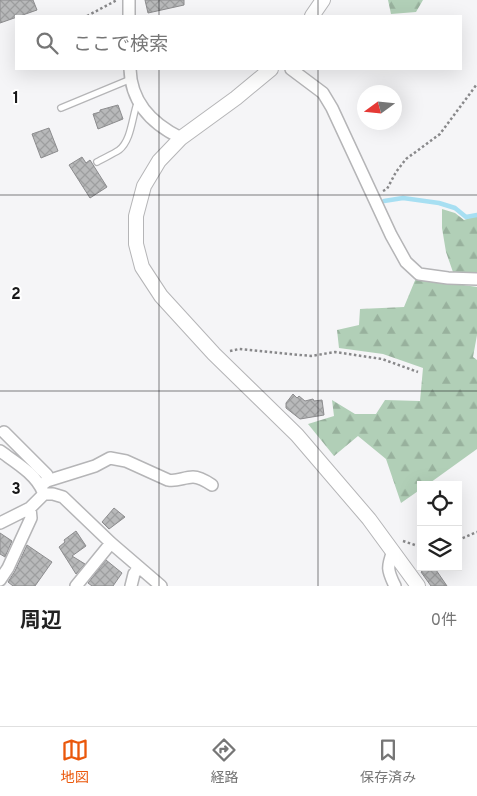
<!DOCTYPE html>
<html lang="ja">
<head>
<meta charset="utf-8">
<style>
	body { margin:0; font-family:Overpass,"Noto Sans JP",sans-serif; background:#f2f2f2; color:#222 }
	.controls { position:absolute; right:15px; bottom:15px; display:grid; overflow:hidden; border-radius:0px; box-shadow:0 5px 20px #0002 }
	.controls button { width:45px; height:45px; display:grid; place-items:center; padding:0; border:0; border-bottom:1px solid #e0e0e0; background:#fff; color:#222; font:25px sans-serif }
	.compass { position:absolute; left:357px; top:85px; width:45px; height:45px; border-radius:50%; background:#fff; box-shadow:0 5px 20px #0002; rotate:255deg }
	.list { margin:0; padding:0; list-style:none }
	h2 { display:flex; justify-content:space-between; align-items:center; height:65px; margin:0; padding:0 20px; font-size:21px }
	h2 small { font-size:16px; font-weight:400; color:#767676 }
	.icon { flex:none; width:28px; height:28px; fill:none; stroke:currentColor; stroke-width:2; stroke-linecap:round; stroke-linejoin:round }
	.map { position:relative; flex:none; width:477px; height:586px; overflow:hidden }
	.search { position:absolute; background:#fff; box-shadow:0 5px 20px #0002; left:15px; right:15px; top:15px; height:55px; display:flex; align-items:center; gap:12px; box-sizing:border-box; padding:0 18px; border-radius:0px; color:#767676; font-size:19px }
	.sheet { height:140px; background:#fff }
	nav { display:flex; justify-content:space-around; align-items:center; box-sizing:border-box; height:70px; border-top:1px solid #e0e0e0; background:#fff; font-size:14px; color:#767676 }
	nav a { display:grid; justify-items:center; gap:2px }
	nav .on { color:#ea580c }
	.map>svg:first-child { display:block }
</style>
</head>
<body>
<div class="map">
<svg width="477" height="586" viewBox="0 0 477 586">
	<defs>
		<pattern id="forest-firs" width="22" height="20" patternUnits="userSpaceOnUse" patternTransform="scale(1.25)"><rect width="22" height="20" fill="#b1cfb7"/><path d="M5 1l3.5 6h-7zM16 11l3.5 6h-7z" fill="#98b19d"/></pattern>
		<pattern id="building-cross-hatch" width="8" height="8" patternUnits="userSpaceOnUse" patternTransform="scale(1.25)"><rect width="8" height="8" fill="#b8b9ba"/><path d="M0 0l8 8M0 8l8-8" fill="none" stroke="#9d9e9f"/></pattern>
	</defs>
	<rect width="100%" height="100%" fill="#f5f5f7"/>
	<path fill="url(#forest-firs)" d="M 388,0 L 423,0 L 416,12 L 391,14 Z
		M 442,209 L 455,213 L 464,220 L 477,215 L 477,276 L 454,275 L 446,252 L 442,228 Z
		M 416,278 L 477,287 L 477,335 L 473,357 L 477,360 L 477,449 L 427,485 L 421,485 L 421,489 L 401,503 L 386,459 L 358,436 L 334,456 L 308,424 L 334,416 L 332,400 L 355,414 L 376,414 L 385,400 L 420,401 L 423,368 L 383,354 L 339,348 L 337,330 L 359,325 L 360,309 L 404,307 Z"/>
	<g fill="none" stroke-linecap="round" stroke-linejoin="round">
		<path stroke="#a7dff2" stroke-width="4.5" d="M 384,201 L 403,198 L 439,203 L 455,208 L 466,217 L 477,215"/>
	</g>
	<path fill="url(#building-cross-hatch)" stroke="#8c8c8e" d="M 0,0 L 33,0 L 37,10 L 0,23 Z
		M 145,0 L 184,0 L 184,5 L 148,13 Z
		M 118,105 L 123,119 L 98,129 L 93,114 L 100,112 L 100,110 Z
		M 49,128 L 58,151 L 41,158 L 32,134 Z
		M 82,157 L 86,163 L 90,160 L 107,187 L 90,198 L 69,165 Z
		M 293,394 L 297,398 L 299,396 L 305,401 L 313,399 L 314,401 L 322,400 L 324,415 L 300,419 L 286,408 L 286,403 Z
		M 114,508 L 125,517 L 109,529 L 102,522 Z
		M 76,531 L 86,546 L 72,556 L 85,564 L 76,574 L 59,547 L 65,542 L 64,540 Z
		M 0,533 L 12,541 L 5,557 L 0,554 Z
		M 27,545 L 52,562 L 35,586 L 13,586 L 8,582 L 15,571 Z
		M 106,560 L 122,573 L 113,586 L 92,586 L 88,583 Z
		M 427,567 L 434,567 L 447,586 L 431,586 L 421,572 Z"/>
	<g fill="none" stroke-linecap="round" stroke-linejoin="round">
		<g stroke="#b5b5b7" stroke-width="8">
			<path id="service" d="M 61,108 L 131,79
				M 97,162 C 104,158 113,154 119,150 C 132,140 132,115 138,101"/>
		</g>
		<g stroke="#b5b5b7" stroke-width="14">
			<path id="minor" d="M 129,0 L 129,16
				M 130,69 C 131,103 152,124 181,138
				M 291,69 L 323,93 L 332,108 L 391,235 L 406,262 L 419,274 L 448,278 L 477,279
				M 4,432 L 47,475 L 47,481 L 42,485
				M 0,451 C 15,462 36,474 43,492
				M 47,481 L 95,466 L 110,458 L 126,461 L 168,480 C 177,482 184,477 193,477 C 199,477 206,481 212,485
				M 0,523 L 30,508 L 44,494 L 53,494 L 63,497 L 111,543 L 161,586
				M 393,551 C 387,567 387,570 395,586
				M 0,580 L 8,568 L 31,518 L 30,508
				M 76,586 L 111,543
				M 131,586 L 134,574 L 138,568"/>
		</g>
		<g stroke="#b5b5b7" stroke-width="16">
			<path id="tertiary" d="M 312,16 L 323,0
				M 271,69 L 236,98 L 181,138 L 159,161 L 144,186 L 136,216 L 136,244 L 142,267 L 161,296 L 214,354 L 297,435 L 369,519 L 418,586"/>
		</g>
		<path stroke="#88888a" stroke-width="2.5" stroke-dasharray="2.5 2.5" stroke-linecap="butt" d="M 87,16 L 117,0
			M 383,191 L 387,189 L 396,172 L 406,159 L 440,134 L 477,84
			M 230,351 L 239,349 L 311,356 L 335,352 L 382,359 L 418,372
			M 458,540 L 477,532
			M 403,541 L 421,547"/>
		<use href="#service" stroke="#fff" stroke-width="5.5"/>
		<use href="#minor" stroke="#fff" stroke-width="11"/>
		<use href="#tertiary" stroke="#fff" stroke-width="14"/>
	</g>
	<path fill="none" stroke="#181819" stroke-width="1" stroke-opacity="0.55" d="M 159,0 L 159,16M 318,0 L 318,16M 159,69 L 159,586M 318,69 L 318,586M 0,195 L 477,195M 0,391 L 477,391"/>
	<g font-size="16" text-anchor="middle" font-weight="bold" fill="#181819" stroke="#fff" stroke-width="4" stroke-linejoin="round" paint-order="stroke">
		<text x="16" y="103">1</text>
		<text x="16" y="299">2</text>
		<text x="16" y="494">3</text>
	</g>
</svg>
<div class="controls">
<button><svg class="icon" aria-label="locate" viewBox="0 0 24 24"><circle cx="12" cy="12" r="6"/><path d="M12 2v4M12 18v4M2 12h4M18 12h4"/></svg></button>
<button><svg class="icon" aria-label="layers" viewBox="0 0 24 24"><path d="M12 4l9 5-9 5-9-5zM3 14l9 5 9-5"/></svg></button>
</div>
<svg class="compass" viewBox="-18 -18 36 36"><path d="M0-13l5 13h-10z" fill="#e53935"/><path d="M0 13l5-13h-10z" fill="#767676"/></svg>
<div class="search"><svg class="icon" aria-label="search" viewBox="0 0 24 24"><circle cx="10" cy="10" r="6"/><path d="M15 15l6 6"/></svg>ここで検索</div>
</div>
<section class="sheet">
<h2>周辺<small>0件</small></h2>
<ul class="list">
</ul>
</section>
<nav>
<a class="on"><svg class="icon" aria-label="map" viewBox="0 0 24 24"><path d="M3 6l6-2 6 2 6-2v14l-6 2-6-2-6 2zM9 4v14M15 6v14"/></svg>地図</a>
<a><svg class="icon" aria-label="directions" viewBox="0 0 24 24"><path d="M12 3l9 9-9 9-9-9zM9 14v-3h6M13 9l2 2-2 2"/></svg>経路</a>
<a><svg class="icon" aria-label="saved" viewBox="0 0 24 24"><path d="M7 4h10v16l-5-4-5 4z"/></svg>保存済み</a>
</nav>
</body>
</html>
